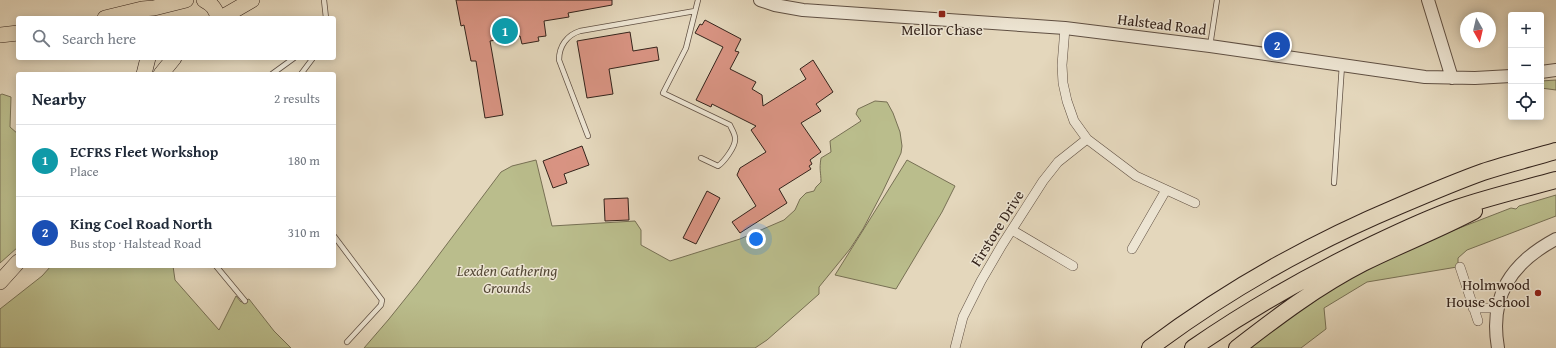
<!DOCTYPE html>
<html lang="en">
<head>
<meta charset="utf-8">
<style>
	body { margin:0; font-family:"Gentium Book Plus",serif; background:#f6f6f7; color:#1f2937 }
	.controls { position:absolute; right:12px; top:12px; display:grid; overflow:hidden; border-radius:4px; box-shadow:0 2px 10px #0003 }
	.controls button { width:36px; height:36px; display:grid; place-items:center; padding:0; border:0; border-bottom:1px solid #e0e1e3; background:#fff; color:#1f2937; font:20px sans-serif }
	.compass { position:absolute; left:1460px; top:12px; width:36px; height:36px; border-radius:50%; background:#fff; box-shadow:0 2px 10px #0003; rotate:172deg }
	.you { position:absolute; left:756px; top:239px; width:14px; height:14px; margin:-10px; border:3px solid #fff; border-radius:50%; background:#1a73e8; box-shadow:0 0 0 6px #1a73e833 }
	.badge { display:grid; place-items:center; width:26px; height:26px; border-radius:50%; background:#ea580c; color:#fff; font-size:13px; font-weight:700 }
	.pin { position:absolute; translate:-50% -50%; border:2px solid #fff; box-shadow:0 1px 4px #0006 }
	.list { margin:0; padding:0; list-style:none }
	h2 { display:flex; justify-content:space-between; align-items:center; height:52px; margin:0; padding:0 16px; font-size:17px }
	h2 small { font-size:13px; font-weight:400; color:#747a83 }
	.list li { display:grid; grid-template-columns:26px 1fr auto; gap:12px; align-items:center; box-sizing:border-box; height:72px; padding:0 16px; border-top:1px solid #e0e1e3 }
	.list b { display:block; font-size:15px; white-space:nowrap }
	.list p { margin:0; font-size:13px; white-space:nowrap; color:#747a83 }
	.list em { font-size:13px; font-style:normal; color:#747a83 }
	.icon { flex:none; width:22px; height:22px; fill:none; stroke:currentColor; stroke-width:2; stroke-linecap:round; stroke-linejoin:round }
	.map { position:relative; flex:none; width:1556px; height:348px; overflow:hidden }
	.search { position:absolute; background:#fff; box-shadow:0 2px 10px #0003; left:16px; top:16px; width:320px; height:44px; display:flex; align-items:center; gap:10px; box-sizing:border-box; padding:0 14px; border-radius:4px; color:#747a83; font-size:15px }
	.panel { position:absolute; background:#fff; box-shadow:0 2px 10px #0003; left:16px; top:72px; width:320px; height:196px; border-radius:4px }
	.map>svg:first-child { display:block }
</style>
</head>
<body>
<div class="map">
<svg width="1556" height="348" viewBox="0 0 1556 348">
	<rect width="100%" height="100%" fill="#e4d7bc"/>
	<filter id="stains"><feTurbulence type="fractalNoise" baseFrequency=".005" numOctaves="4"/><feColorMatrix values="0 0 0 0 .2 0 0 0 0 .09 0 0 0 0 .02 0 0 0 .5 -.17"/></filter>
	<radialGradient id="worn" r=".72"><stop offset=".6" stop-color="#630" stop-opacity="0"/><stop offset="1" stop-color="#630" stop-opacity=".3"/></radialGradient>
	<path fill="#babd8c" stroke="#777054" d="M 1556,80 L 1556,90 L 1541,88 L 1541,81 Z
		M 2,94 L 11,97 L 10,127 L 18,134 L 18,247 L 0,263 L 0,95 Z
		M 875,101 L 887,102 L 893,113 L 900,132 L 902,146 L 901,153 L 882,193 L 863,229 L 850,249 L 819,287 L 819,294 L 767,340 L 755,348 L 364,348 L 389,319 L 417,284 L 501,172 L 512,166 L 536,160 L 552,226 L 635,221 L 641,230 L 641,245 L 670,261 L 740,239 L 784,220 L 795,210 L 800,199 L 806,193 L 814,191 L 816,187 L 821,182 C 821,172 819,170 821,158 L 831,152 L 830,141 L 861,121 L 856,114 L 858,109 Z
		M 907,160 L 955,186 L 942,212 L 896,289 L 835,275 Z
		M 1556,195 L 1556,216 L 1467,250 L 1458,258 L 1458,265 L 1457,267 L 1367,282 L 1324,308 L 1326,329 L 1301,348 L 1241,348 L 1318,297 L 1380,262 L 1431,239 L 1511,208 L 1516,209 L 1519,206 Z
		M 51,266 L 173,266 L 175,280 L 219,330 L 236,296 L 241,302 L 249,299 L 274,331 L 291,348 L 0,348 L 0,309 L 42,276 Z"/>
	<path fill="#d99483" stroke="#34231b" d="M 456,0 L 612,0 L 612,5 L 568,13 L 569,17 L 544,21 L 546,36 L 538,37 L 539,41 L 522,44 L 520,36 L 490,41 L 503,115 L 485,118 L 476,61 L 471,61 L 464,25 L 461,26 Z
		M 705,20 L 741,39 L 735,51 L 739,52 L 730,69 L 756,82 L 752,89 L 762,95 L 763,106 L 806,79 L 800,69 L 813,60 L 833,92 L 816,104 L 821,111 L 801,123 L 821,152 L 810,160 L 812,164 L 809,166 L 811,169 L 779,189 L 787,203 L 740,233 L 732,222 L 756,206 L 737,175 L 740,168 L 766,152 L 751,130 L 756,126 L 712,104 L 711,107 L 696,100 L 723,47 L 695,33 L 700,24 L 702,25 Z
		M 630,32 L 633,51 L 657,47 L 659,60 L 609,69 L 613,94 L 587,98 L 577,41 Z
		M 582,146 L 589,165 L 564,174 L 567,183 L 553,188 L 543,161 Z
		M 707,191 L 720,198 L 696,244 L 683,238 Z
		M 628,198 L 629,220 L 605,221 L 604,199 Z"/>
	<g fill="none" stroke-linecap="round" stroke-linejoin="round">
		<g stroke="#605043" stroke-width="6">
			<path id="service" d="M 324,0 L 326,18
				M 698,0 L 686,48 L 663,93 L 730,125 C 732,130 736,135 735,140 C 735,147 724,162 718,166 L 701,158
				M 1210,46 L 1217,0
				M 272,74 L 294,58
				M 301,74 L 313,58
				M 588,136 L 559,60 C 559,46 567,35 580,31 L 695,11
				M 1334,183 L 1342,65
				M 334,236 L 382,300 L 381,305 L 347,342
				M 216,266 L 245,301"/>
		</g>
		<g stroke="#605043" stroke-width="10">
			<path id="minor" d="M 1065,28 L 1062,65 L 1063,83 L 1067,101 L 1074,121 L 1087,139 L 1136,176 L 1195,203
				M 1012,230 L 1073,266
				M 1132,249 L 1166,190
				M 1460,267 L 1478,321
				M 1473,308 L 1497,308
				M 955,348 L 963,317 L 981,281 L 1002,245 L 1043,181 L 1058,162 L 1087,139"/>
		</g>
		<g stroke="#605043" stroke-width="14">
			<path id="tertiary" d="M 760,0 L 775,5 L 803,10 L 1065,28 L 1210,46 L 1425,77 L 1475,78 L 1511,76
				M 1428,0 L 1452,78
				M 1541,72 L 1556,70
				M 1498,348 C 1489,296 1511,263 1556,239"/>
		</g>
		<g stroke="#34231b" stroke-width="16">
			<path id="primary" d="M 204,0 C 212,4 216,9 218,18
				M 105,18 L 142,9 L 154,8 L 186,0
				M 221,18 L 252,0
				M 0,35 L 18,33
				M 144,74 L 148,58
				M 161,74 L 174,58
				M 0,282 L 18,262"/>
		</g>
		<g stroke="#34231b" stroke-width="18">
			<path id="trunk" d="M 1150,348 C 1227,290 1311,243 1399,206 C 1427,194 1455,182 1483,172 C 1507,164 1532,158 1556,151
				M 1193,348 C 1251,308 1311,274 1374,244 C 1401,231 1429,218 1457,208 C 1489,197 1523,189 1556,180
				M 1237,348 C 1277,317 1318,286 1363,263 C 1399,245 1438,230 1474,211"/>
		</g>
		<use href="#service" stroke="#ede5d3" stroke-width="4.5"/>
		<use href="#minor" stroke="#ede5d3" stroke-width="9"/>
		<use href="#tertiary" stroke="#ede5d3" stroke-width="12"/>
		<use href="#primary" stroke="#e4d7bc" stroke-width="15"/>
		<use href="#trunk" stroke="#e4d7bc" stroke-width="16"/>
	</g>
	<g fill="#8f2418" stroke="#ede5d3" stroke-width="1.5">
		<rect x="938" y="10" width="8" height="8" rx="2"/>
		<circle cx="1538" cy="293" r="4"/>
	</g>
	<g text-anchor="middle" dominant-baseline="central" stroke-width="3" stroke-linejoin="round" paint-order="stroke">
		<g font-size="15" fill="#34231b" stroke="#ede5d3">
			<text transform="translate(1162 24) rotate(7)">Halstead Road</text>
			<text transform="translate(997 228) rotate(-58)">Firstore Drive</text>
		</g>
		<g font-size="15" fill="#34231b" stroke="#ede5d3">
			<text x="942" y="29">Mellor Chase</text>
			<text x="1530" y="284" text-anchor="end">Holmwood<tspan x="1530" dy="17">House School</tspan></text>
		</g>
		<g font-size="15" font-style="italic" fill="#564a37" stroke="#ede5d3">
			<text x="507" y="270">Lexden Gathering<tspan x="507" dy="17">Grounds</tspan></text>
		</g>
	</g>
	<rect width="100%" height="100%" filter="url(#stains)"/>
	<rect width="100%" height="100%" fill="url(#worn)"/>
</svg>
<div class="controls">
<button>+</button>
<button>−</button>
<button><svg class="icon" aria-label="locate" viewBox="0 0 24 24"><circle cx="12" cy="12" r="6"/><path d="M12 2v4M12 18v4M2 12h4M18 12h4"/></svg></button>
</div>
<svg class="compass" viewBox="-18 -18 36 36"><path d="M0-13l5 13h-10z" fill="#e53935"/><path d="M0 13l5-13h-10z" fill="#747a83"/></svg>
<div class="you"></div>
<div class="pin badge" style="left:505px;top:31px;background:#0f9aa8">1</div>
<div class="pin badge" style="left:1277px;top:45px;background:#1a4fb4">2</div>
<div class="search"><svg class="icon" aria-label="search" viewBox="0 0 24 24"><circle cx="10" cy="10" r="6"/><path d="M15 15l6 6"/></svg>Search here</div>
<section class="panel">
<h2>Nearby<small>2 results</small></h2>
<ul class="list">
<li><span class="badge" style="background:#0f9aa8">1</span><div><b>ECFRS Fleet Workshop</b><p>Place</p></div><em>180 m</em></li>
<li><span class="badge" style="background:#1a4fb4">2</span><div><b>King Coel Road North</b><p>Bus stop · Halstead Road</p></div><em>310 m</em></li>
</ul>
</section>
</div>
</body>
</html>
